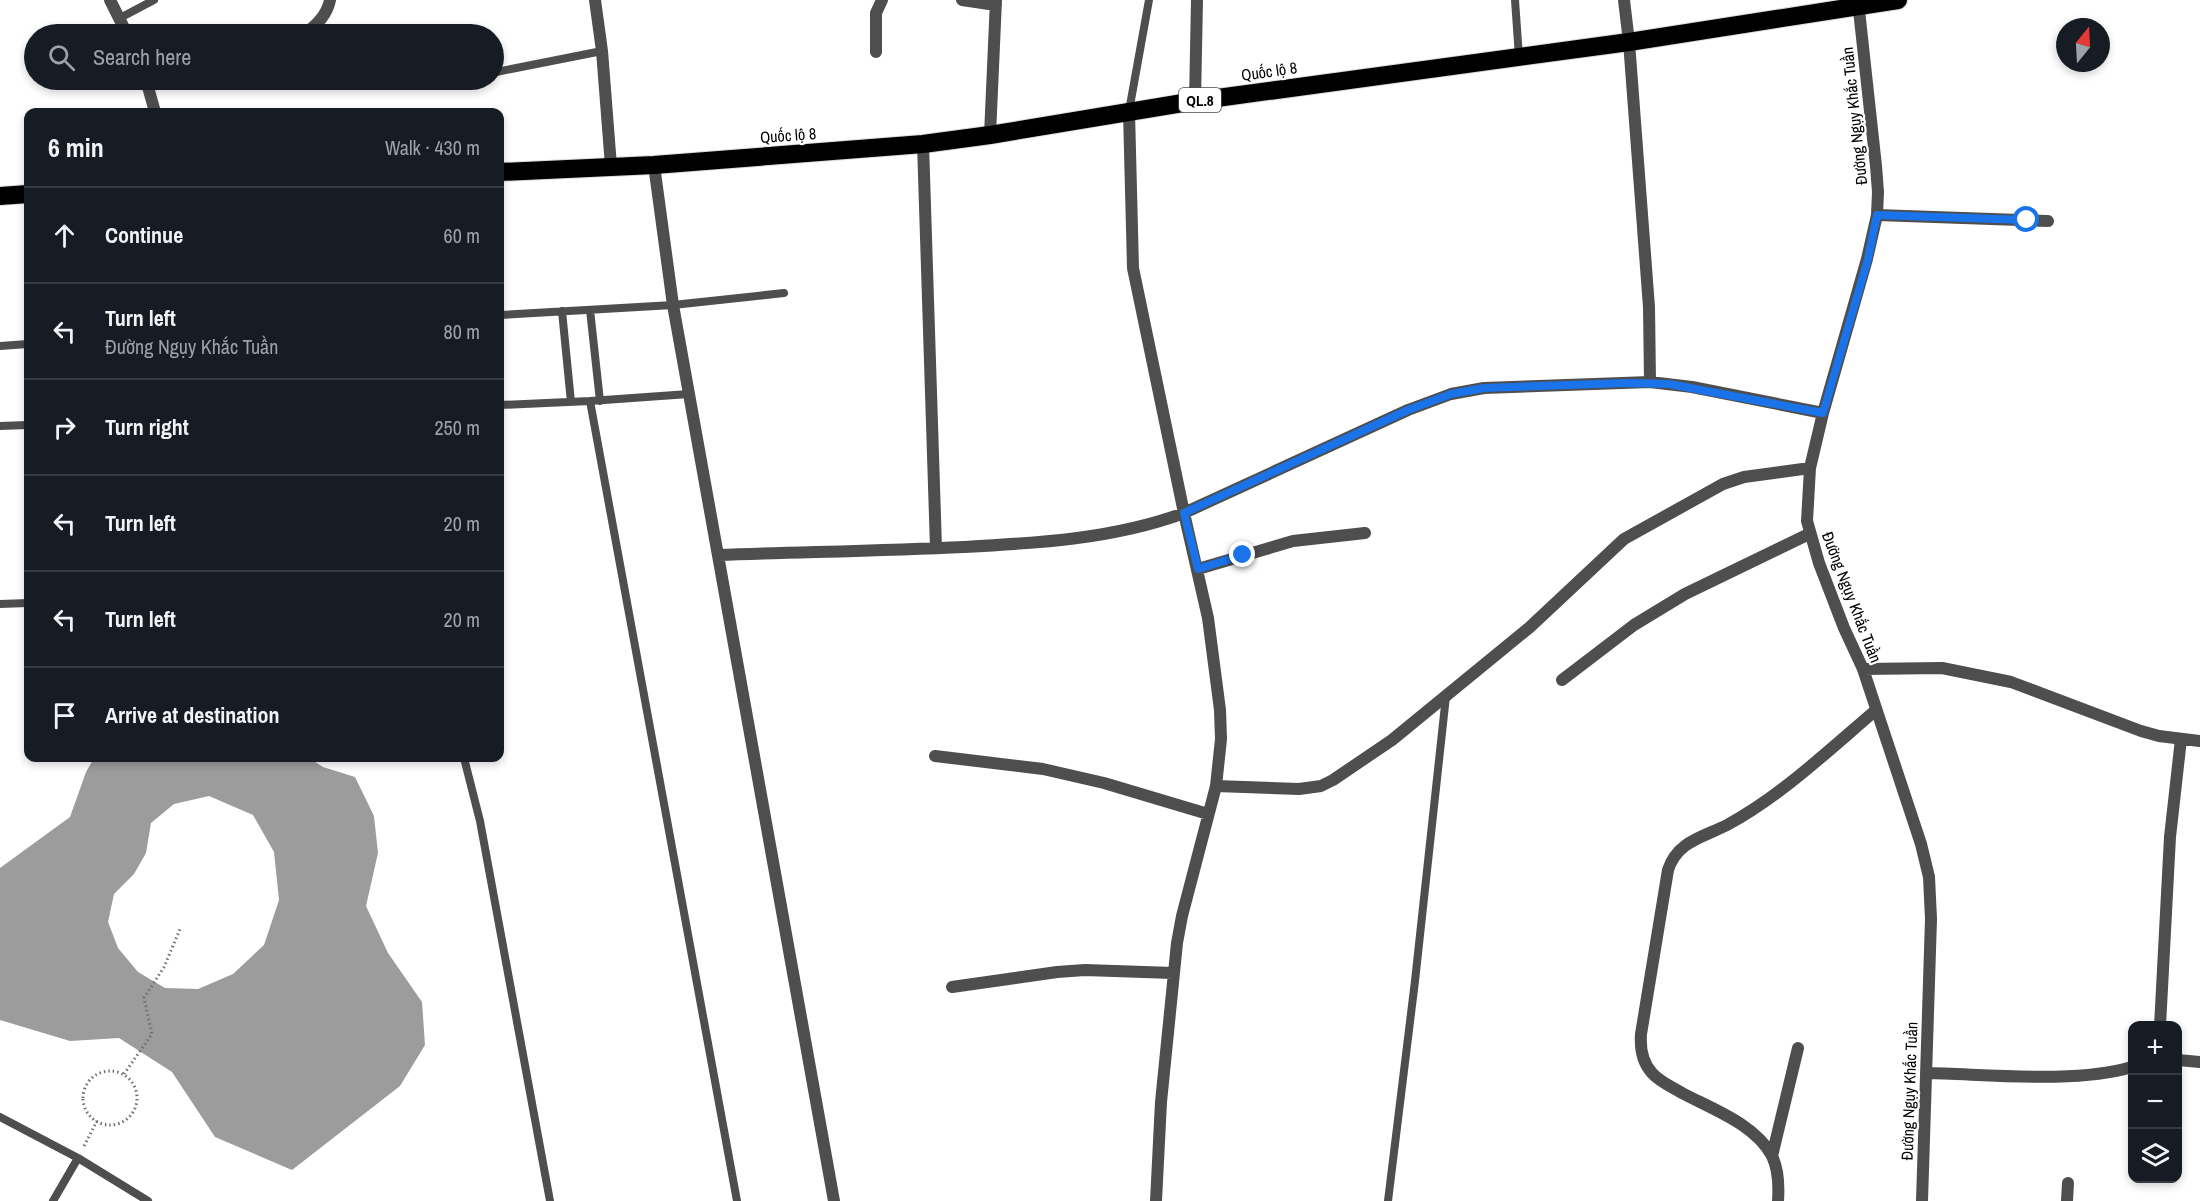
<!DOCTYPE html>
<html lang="en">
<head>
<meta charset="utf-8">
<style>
	body { margin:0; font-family:"Archivo Narrow",sans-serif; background:#242831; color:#f1f3f6 }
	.controls { position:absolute; right:18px; bottom:18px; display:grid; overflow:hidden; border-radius:12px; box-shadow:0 3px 9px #0003 }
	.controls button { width:54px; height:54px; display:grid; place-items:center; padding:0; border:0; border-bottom:2px solid #363941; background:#171b24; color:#f1f3f6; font:30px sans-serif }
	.compass { position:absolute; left:2056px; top:18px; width:54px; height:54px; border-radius:50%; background:#171b24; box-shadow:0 3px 9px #0003; rotate:18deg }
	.stop { position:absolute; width:18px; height:18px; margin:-14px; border:4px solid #1a73e8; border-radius:50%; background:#fff }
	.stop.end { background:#1a73e8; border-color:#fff; box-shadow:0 2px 6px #0008 }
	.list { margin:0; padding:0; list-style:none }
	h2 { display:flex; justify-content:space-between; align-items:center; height:78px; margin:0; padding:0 24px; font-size:26px }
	h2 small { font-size:20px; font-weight:400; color:#9ea1a6 }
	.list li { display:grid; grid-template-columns:39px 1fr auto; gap:18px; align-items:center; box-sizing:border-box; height:96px; padding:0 24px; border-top:2px solid #363941 }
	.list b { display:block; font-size:22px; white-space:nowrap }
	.list p { margin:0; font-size:20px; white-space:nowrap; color:#9ea1a6 }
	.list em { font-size:20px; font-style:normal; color:#9ea1a6 }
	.icon { flex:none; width:33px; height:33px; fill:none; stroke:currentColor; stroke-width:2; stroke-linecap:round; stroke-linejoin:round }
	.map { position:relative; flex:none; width:2200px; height:1201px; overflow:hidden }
	.search { position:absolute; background:#171b24; box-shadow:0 3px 9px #0003; left:24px; top:24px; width:480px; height:66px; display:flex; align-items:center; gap:15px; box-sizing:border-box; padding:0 21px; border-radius:33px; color:#9ea1a6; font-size:22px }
	.panel { position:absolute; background:#171b24; box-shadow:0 3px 9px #0003; left:24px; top:108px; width:480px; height:654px; border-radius:12px }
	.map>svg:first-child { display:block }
</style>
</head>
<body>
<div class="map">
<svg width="2200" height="1201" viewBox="0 0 2200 1201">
	<rect width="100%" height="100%" fill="#fff"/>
	<path fill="#9c9c9c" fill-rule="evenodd" d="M 94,758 L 309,758 L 323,767 L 355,777 L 374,816 L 378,853 L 366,906 L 388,953 L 422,1002 L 425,1045 L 400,1086 L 292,1170 L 215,1137 L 172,1072 L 119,1038 L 70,1041 L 0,1020 L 0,868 L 70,817 L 86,772 ZM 209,796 L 253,815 L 274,852 L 279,900 L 264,945 L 233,974 L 198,989 L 165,988 L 138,972 L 118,948 L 108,922 L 114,894 L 134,874 L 146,853 L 151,823 L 174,804 Z"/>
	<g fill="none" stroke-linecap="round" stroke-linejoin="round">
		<g stroke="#dbdbdb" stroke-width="20">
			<path id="highway" d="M 500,172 L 654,165 L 923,144 L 990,135 L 1195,101 L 1629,42 L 1898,0
				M 0,196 L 28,194"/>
		</g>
		<path stroke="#707070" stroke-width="3" stroke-dasharray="1.5 3" stroke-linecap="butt" d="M83 1098a27 27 0 1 1 54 0a27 27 0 1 1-54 0Z
			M 124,1074 L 152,1034 L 144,998 L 164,967 L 181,927
			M 84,1146 L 97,1121"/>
		<path stroke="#4e4e4e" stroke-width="8" d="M 1515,0 L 1519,57
			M 120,18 L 154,0
			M 496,72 L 602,51
			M 1129,111 L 1149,0
			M 590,310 L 600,401
			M 562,311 L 571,402
			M 500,315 L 673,305 L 784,293
			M 0,346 L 28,344
			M 590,401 L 737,1201
			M 500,405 L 590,401 L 689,394
			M 0,426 L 28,425
			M 0,604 L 28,603
			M 464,758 L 480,821 L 550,1201
			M 0,1117 L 78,1158 L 148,1201
			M 53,1201 L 78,1158
			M 1388,1201 L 1415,981 L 1446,696"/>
		<path stroke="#4e4e4e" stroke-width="12" d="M 110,0 L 127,34
			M 595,0 L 602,51 L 611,166
			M 962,0 L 996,5
			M 1624,0 L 1629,42 L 1649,307 L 1650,382
			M 1858,1 L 1876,166 L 1878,192 L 1877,215 L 1867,259 L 1823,413 L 1810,468 L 1807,521 L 1819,563 L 1844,628 L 1863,669 L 1921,844 L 1929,877 L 1931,919 L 1922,1201
			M 304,34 C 316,26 327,15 330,0
			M 876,52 L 876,13 L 882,0
			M 146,80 L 155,112
			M 1195,101 L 1197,0
			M 1129,112 L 1133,268 L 1184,513 L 1208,618 L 1220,710 L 1221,739 L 1216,786 L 1182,916 L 1177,943 L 1161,1102 L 1156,1201
			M 990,135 L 996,0
			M 923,144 L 936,548
			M 654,165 L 673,305 L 834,1201
			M 1877,215 L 2048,221
			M 718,555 C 800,552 882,551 964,547 C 1038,543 1113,539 1184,513 L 1408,410 L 1451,394 L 1484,388 L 1650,382 L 1692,387 L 1823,413
			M 1198,569 L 1293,541 L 1365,533
			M 1863,669 L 1942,668 L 2011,682 L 2141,731 L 2159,736 L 2200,741
			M 1562,680 L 1634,625 L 1685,594 L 1809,534
			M 935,756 L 1043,769 L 1104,783 L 1208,814
			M 1216,786 L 1299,789 L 1321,786 L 1333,780 L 1392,740 L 1530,627 L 1624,539 L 1723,484 L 1744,477 L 1810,468
			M 952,987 L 1057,972 L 1085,970 L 1173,973
			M 2160,1026 L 2170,837 L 2181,739
			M 2178,1060 L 2200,1062
			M 1926,1073 C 1986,1074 2075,1084 2132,1067
			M 1772,1156 L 1798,1048
			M 1778,1201 C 1779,1186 1779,1170 1772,1156 C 1755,1124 1712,1109 1682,1093 C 1672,1087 1660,1082 1652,1073 C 1642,1062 1640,1048 1641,1034 L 1668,870 C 1677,841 1704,837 1727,825 C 1782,795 1829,750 1876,710
			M 2067,1201 L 2068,1183"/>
		<use href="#highway" stroke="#000" stroke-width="18"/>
	</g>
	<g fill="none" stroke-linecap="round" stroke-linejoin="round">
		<path stroke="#1a73e8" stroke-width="8" d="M 1243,555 L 1198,569 L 1184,513 L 1408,410 L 1451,394 L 1484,388 L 1627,383 L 1669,384 L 1823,413 L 1868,259 L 1877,215 L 2027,220"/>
	</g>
	<g text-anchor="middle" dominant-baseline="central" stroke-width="4.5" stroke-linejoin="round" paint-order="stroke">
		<rect fill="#fff" stroke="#4c4c4c" stroke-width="1.5" x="1179" y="88" width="42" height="24" rx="4.5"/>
		<g font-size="15" font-weight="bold" fill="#000">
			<text x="1200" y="100">QL.8</text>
		</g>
		<g font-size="16" fill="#000" stroke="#fff">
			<text transform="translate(1269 71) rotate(-8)">Quốc lộ 8</text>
			<text transform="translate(1854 116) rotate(-96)">Đường Ngụy Khắc Tuần</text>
			<text transform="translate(788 135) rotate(-4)">Quốc lộ 8</text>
			<text transform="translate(1852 597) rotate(69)">Đường Ngụy Khắc Tuần</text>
			<text transform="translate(1909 1091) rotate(-88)">Đường Ngụy Khắc Tuần</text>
		</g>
	</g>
</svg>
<div class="controls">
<button>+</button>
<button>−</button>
<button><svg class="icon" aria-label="layers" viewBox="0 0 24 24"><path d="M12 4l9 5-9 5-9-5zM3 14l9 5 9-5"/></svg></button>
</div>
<svg class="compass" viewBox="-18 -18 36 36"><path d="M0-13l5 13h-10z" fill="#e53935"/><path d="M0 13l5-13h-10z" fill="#9ea1a6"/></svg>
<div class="stop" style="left:2027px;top:220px"></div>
<div class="stop end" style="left:1243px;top:555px"></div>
<div class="search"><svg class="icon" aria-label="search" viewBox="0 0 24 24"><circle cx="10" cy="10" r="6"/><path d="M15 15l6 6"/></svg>Search here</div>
<section class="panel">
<h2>6 min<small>Walk · 430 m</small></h2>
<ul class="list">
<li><svg class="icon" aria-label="ahead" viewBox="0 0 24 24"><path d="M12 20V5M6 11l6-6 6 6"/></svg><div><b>Continue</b></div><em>60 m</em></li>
<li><svg class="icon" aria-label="left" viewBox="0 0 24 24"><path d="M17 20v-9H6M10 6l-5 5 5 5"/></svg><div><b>Turn left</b><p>Đường Ngụy Khắc Tuần</p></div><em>80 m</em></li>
<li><svg class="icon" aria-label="right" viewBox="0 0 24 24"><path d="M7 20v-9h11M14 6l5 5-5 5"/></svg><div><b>Turn right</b></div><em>250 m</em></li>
<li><svg class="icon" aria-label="left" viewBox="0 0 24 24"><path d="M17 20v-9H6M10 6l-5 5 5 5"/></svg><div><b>Turn left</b></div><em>20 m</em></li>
<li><svg class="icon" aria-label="left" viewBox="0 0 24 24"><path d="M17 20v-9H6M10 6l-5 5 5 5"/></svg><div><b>Turn left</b></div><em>20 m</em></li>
<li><svg class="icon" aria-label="arrive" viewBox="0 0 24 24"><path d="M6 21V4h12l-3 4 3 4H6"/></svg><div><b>Arrive at destination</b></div></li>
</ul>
</section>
</div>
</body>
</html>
